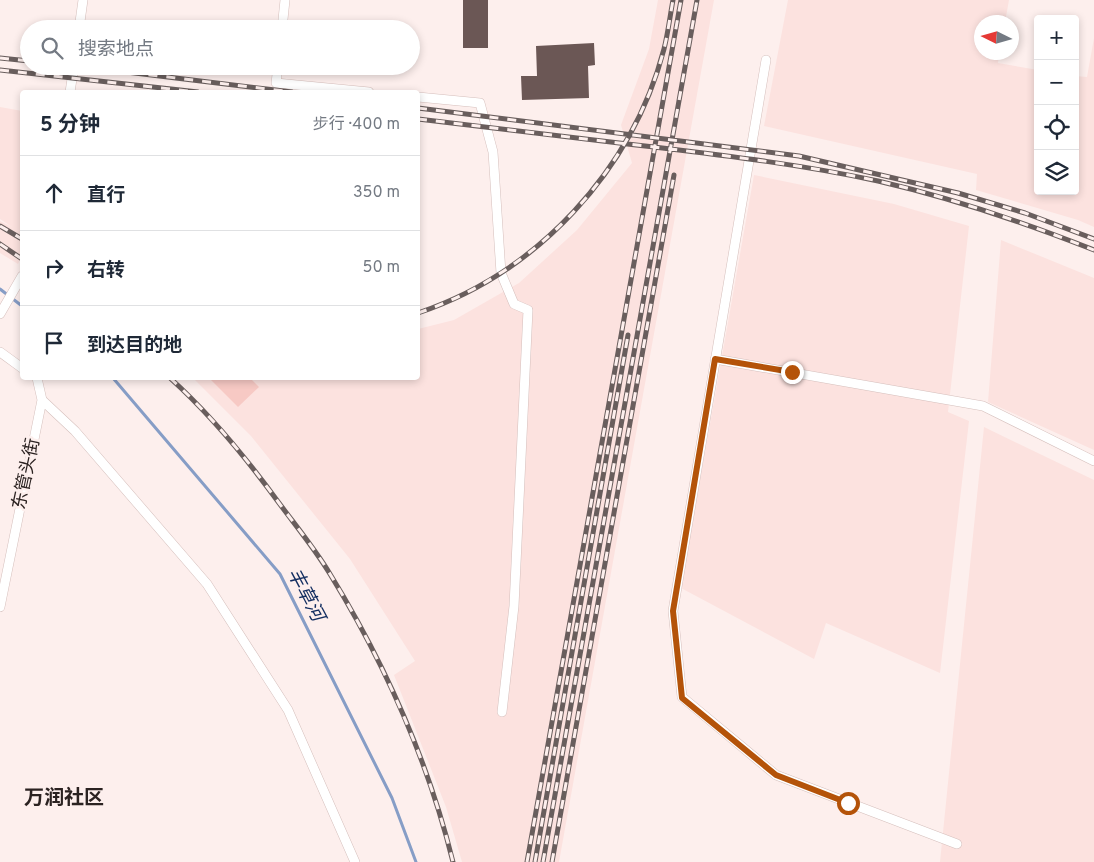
<!DOCTYPE html>
<html lang="zh">
<head>
<meta charset="utf-8">
<style>
	body { margin:0; font-family:Overpass,"Noto Sans SC",sans-serif; background:#f6f6f7; color:#1f2937 }
	.controls { position:absolute; right:15px; top:15px; display:grid; overflow:hidden; border-radius:5px; box-shadow:0 2px 8px #0003 }
	.controls button { width:45px; height:45px; display:grid; place-items:center; padding:0; border:0; border-bottom:1px solid #e0e1e3; background:#fff; color:#1f2937; font:25px sans-serif }
	.compass { position:absolute; left:974px; top:15px; width:45px; height:45px; border-radius:50%; background:#fff; box-shadow:0 2px 8px #0003; rotate:275deg }
	.stop { position:absolute; width:15px; height:15px; margin:-11px; border:4px solid #b45309; border-radius:50%; background:#fff }
	.stop.end { background:#b45309; border-color:#fff; box-shadow:0 1px 5px #0008 }
	.list { margin:0; padding:0; list-style:none }
	h2 { display:flex; justify-content:space-between; align-items:center; height:65px; margin:0; padding:0 20px; font-size:21px }
	h2 small { font-size:16px; font-weight:400; color:#747a83 }
	.list li { display:grid; grid-template-columns:32px 1fr auto; gap:15px; align-items:center; box-sizing:border-box; height:75px; padding:0 20px; border-top:1px solid #e0e1e3 }
	.list b { display:block; font-size:19px; white-space:nowrap }
	.list em { font-size:16px; font-style:normal; color:#747a83 }
	.icon { flex:none; width:28px; height:28px; fill:none; stroke:currentColor; stroke-width:2; stroke-linecap:round; stroke-linejoin:round }
	.map { position:relative; flex:none; width:1094px; height:862px; overflow:hidden }
	.search { position:absolute; background:#fff; box-shadow:0 2px 8px #0003; left:20px; top:20px; width:400px; height:55px; display:flex; align-items:center; gap:12px; box-sizing:border-box; padding:0 18px; border-radius:28px; color:#747a83; font-size:19px }
	.panel { position:absolute; background:#fff; box-shadow:0 2px 8px #0003; left:20px; top:90px; width:400px; height:290px; border-radius:5px }
	.map>svg:first-child { display:block }
</style>
</head>
<body>
<div class="map">
<svg width="1094" height="862" viewBox="0 0 1094 862">
	<rect width="100%" height="100%" fill="#fdefed"/>
	<path fill="#fce2df" d="M 658,0 L 714,0 L 559,862 L 462,862 L 446,807 L 394,675 L 415,661 L 350,559 L 251,436 L 193,378 L 418,378 L 418,329 L 454,320 L 519,283 L 577,230 L 632,163 L 621,125 L 649,49 Z
		M 788,0 L 1009,0 L 1005,22 L 982,22 L 982,52 L 999,53 L 998,63 L 1038,70 L 1038,191 L 1075,191 L 1075,76 L 1087,77 L 1094,38 L 1094,227 L 1078,220 L 976,190 L 977,174 L 764,126 Z
		M 0,107 L 22,111 L 22,255 L 18,264 L 0,253 L 0,221 L 12,227 L 0,219 Z
		M 754,175 L 894,204 L 969,226 L 948,412 L 969,421 L 940,673 L 826,623 L 814,659 L 681,588 Z
		M 1001,240 L 1094,278 L 1094,450 L 988,402 Z
		M 984,427 L 1094,480 L 1094,862 L 940,862 Z"/>
	<path fill="#f7c9c4" d="M 209,378 L 250,378 L 259,387 L 238,407 Z"/>
	<g fill="none" stroke-linecap="round" stroke-linejoin="round">
		<path stroke="#869dc6" stroke-width="3" d="M 0,289 L 22,306
			M 113,378 L 280,574 L 392,798 L 416,862"/>
	</g>
	<path fill="#6b5755" d="M 463,0 L 488,0 L 488,48 L 463,48 Z
		M 594,43 L 595,65 L 588,66 L 589,98 L 522,100 L 521,76 L 537,76 L 536,46 Z"/>
	<g fill="none" stroke-linecap="round" stroke-linejoin="round">
		<g stroke="#d5bfbc" stroke-width="10">
			<path id="minor" d="M 79,29 L 83,0
				M 282,29 L 285,0
				M 766,60 L 673,611 L 682,697 L 776,775 L 957,844
				M 278,66 L 276,83 L 369,92
				M 70,92 L 74,66
				M 418,97 L 480,103 L 493,152 L 501,273 L 514,304 L 528,310 L 514,606 L 502,712
				M 0,314 L 22,276
				M 0,352 L 22,368
				M 715,359 L 983,406 L 1094,461
				M 37,378 L 42,400 L 75,431 L 207,584 L 288,710 L 355,862
				M 0,607 L 42,400"/>
		</g>
		<use href="#minor" stroke="#fff" stroke-width="9"/>
		<g stroke="#695e5d" stroke-width="5">
			<path id="rail" d="M 0,58 L 29,61
				M 77,66 L 292,92
				M 0,70 L 198,92
				M 418,108 L 799,156 L 958,193 L 1025,213 L 1094,239
				M 418,119 C 496,128 575,138 654,147 C 729,156 804,165 878,181 C 952,198 1023,222 1094,250
				M 0,226 L 22,239
				M 0,244 L 22,259
				M 418,313 C 537,273 632,171 664,49 C 668,33 670,16 673,0
				M 170,378 C 211,415 247,459 279,503 C 296,526 315,549 330,574 C 384,662 428,761 453,862
				M 527,862 L 681,0
				M 535,862 L 628,335
				M 543,862 L 697,0
				M 552,862 L 674,175"/>
		</g>
		<use href="#rail" stroke="#fdefed" stroke-width="3" stroke-dasharray="9" stroke-linecap="butt"/>
	</g>
	<g fill="none" stroke-linecap="round" stroke-linejoin="round">
		<path stroke="#b45309" stroke-width="6" d="M 792,372 L 715,359 L 673,611 L 682,698 L 776,775 L 848,803"/>
	</g>
	<g text-anchor="middle" dominant-baseline="central" stroke-width="5" stroke-linejoin="round" paint-order="stroke">
		<g font-size="18" fill="#2b2221" stroke="#fdefed">
			<text transform="translate(27 474) rotate(-78)">东管头街</text>
		</g>
		<g font-size="19" font-style="italic" fill="#112c5f" stroke="#fdefed">
			<text transform="translate(305 595) rotate(62)">丰草河</text>
		</g>
		<g font-size="20" font-weight="bold" fill="#2b2221" stroke="#fdefed">
			<text x="64" y="799">万润社区</text>
		</g>
	</g>
</svg>
<div class="controls">
<button>+</button>
<button>−</button>
<button><svg class="icon" aria-label="locate" viewBox="0 0 24 24"><circle cx="12" cy="12" r="6"/><path d="M12 2v4M12 18v4M2 12h4M18 12h4"/></svg></button>
<button><svg class="icon" aria-label="layers" viewBox="0 0 24 24"><path d="M12 4l9 5-9 5-9-5zM3 14l9 5 9-5"/></svg></button>
</div>
<svg class="compass" viewBox="-18 -18 36 36"><path d="M0-13l5 13h-10z" fill="#e53935"/><path d="M0 13l5-13h-10z" fill="#747a83"/></svg>
<div class="stop" style="left:848px;top:803px"></div>
<div class="stop end" style="left:792px;top:372px"></div>
<div class="search"><svg class="icon" aria-label="search" viewBox="0 0 24 24"><circle cx="10" cy="10" r="6"/><path d="M15 15l6 6"/></svg>搜索地点</div>
<section class="panel">
<h2>5 分钟<small>步行 · 400 m</small></h2>
<ul class="list">
<li><svg class="icon" aria-label="ahead" viewBox="0 0 24 24"><path d="M12 20V5M6 11l6-6 6 6"/></svg><div><b>直行</b></div><em>350 m</em></li>
<li><svg class="icon" aria-label="right" viewBox="0 0 24 24"><path d="M7 20v-9h11M14 6l5 5-5 5"/></svg><div><b>右转</b></div><em>50 m</em></li>
<li><svg class="icon" aria-label="arrive" viewBox="0 0 24 24"><path d="M6 21V4h12l-3 4 3 4H6"/></svg><div><b>到达目的地</b></div></li>
</ul>
</section>
</div>
</body>
</html>
